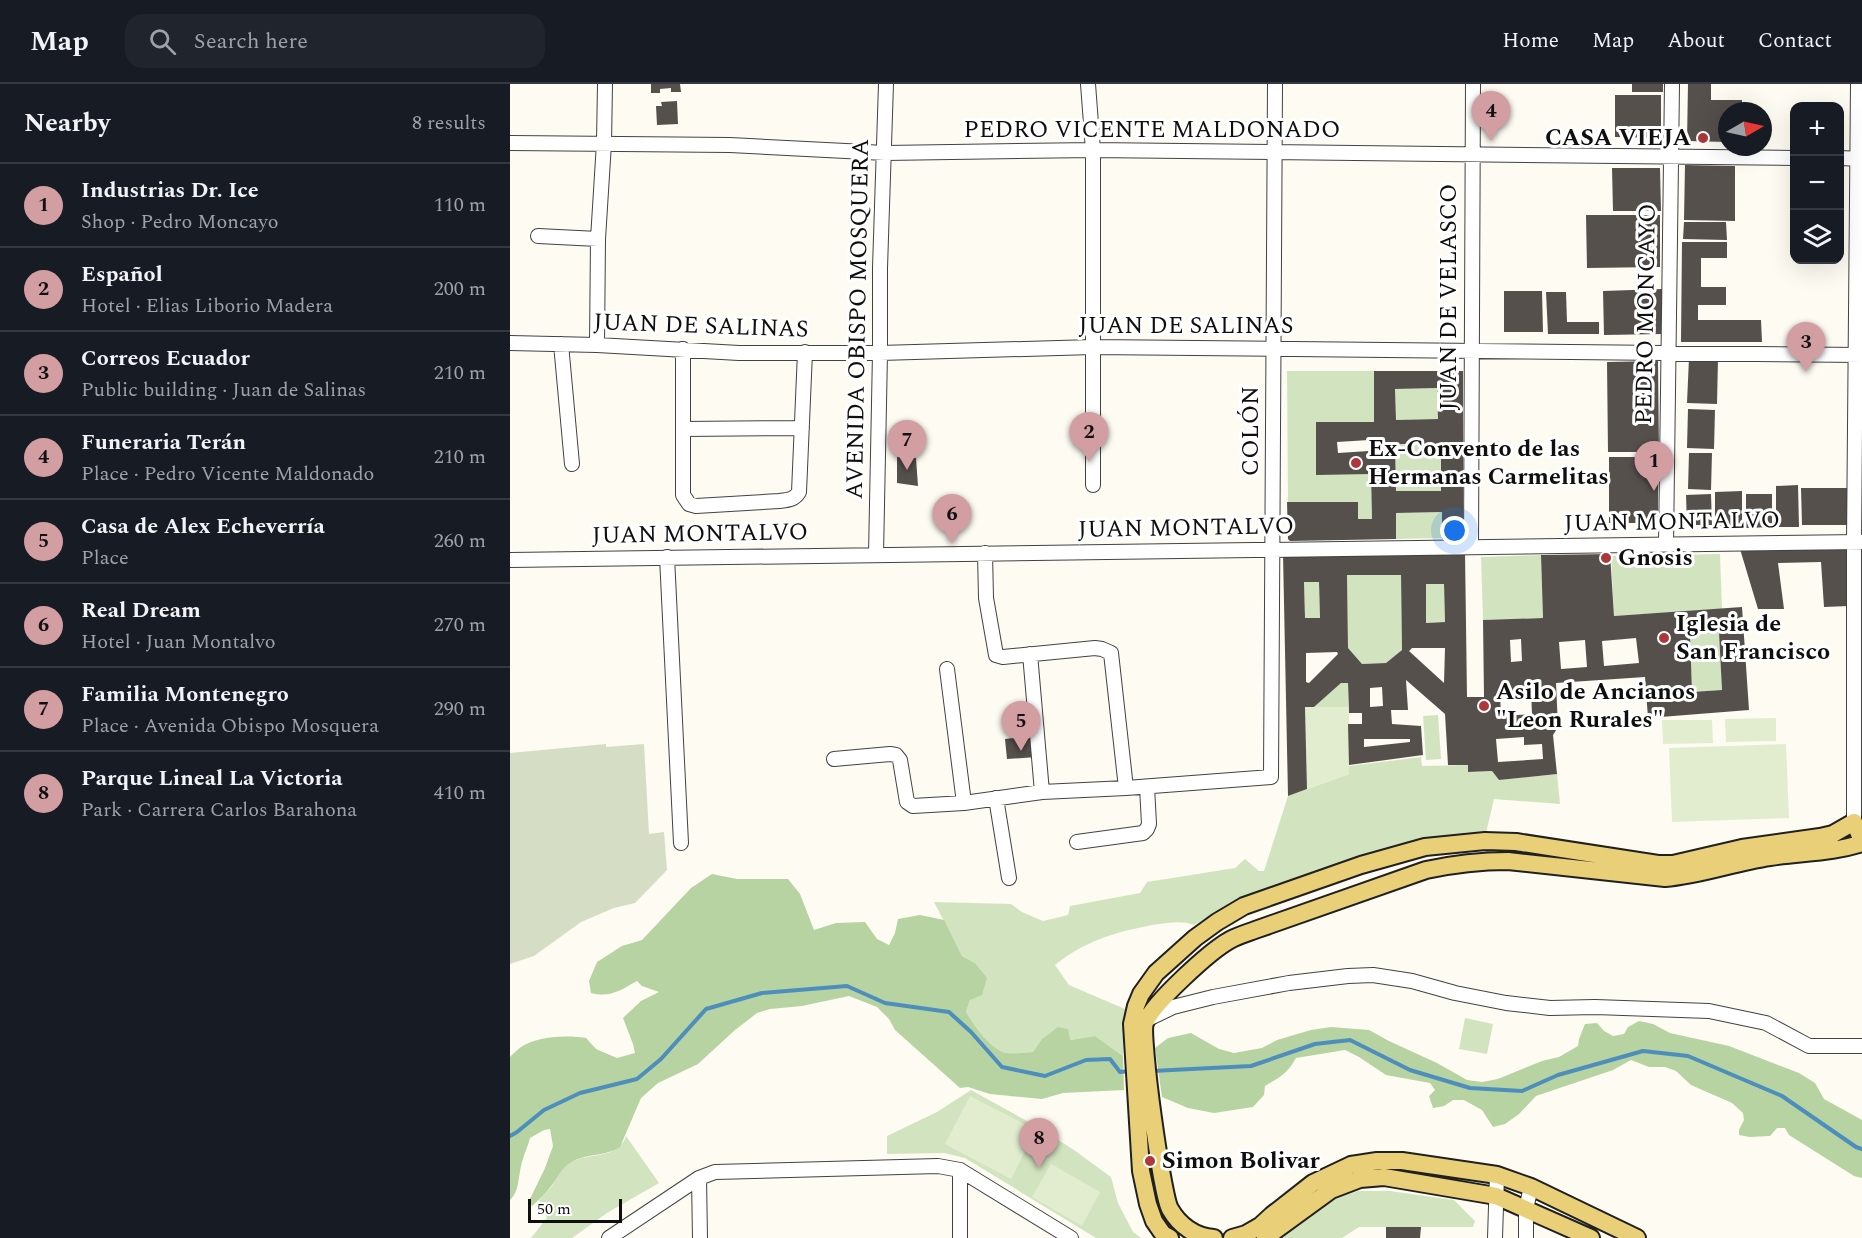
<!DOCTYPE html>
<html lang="en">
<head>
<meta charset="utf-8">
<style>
	body { margin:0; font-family:Spectral,serif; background:#20242c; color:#f1f3f6 }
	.controls { position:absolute; right:18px; top:18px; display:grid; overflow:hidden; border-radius:12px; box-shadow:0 6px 24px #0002 }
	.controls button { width:54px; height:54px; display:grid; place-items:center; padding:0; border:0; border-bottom:2px solid #363941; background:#171b24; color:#f1f3f6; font:30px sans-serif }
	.compass { position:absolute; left:1208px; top:18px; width:54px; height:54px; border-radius:50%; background:#171b24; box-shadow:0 6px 24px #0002; rotate:81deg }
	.scale { position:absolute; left:18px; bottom:15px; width:94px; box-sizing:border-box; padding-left:6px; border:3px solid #0f0f0f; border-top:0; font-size:16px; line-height:21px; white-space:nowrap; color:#0f0f0f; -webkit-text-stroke:4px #fff; paint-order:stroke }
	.you { position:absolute; left:945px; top:447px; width:21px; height:21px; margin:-15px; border:4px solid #fff; border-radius:50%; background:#1a73e8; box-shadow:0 0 0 9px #1a73e833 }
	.badge { display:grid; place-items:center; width:39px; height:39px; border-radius:50%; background:#d39ea2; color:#111; font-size:20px; font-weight:700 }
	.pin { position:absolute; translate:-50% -50px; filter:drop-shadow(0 2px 3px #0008) }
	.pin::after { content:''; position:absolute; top:32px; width:21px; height:18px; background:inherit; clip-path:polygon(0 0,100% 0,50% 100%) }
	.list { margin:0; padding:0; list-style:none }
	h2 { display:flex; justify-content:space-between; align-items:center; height:78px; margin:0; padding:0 24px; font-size:26px }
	h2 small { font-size:20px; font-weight:400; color:#9ea1a6 }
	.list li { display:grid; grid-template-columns:39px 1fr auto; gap:18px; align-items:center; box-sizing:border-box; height:84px; padding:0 24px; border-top:2px solid #363941 }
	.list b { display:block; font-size:22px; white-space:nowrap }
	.list p { margin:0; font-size:20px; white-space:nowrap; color:#9ea1a6 }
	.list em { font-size:20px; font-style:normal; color:#9ea1a6 }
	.icon { flex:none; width:33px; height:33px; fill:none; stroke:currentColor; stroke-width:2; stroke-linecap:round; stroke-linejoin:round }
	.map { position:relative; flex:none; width:1352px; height:1154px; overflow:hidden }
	header { display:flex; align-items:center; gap:36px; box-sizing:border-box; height:84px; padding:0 30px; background:#171b24; border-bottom:2px solid #363941 }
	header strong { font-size:28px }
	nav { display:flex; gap:33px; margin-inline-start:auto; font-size:21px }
	.search { width:420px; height:54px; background:#20242c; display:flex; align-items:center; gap:15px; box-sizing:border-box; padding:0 21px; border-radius:18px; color:#9ea1a6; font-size:22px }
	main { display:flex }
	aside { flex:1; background:#171b24 }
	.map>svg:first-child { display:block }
</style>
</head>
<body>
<header>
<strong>Map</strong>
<div class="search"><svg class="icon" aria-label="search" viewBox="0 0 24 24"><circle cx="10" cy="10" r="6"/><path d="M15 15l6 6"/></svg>Search here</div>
<nav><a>Home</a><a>Map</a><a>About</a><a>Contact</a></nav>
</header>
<main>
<aside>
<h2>Nearby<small>8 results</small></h2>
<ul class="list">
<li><span class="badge">1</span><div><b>Industrias Dr. Ice</b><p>Shop · Pedro Moncayo</p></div><em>110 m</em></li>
<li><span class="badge">2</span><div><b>Español</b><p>Hotel · Elias Liborio Madera</p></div><em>200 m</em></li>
<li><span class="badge">3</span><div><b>Correos Ecuador</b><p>Public building · Juan de Salinas</p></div><em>210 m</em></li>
<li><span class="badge">4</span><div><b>Funeraria Terán</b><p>Place · Pedro Vicente Maldonado</p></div><em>210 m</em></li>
<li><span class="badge">5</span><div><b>Casa de Alex Echeverría</b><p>Place</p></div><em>260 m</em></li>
<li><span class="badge">6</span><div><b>Real Dream</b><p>Hotel · Juan Montalvo</p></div><em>270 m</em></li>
<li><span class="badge">7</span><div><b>Familia Montenegro</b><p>Place · Avenida Obispo Mosquera</p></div><em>290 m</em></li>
<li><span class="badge">8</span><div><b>Parque Lineal La Victoria</b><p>Park · Carrera Carlos Barahona</p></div><em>410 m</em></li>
</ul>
</aside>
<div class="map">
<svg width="1352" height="1154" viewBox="0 0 1352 1154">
	<rect width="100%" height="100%" fill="#fdfbf2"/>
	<path fill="#d2e4bf" d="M 777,287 L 864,287 L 864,338 L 806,338 L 806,390 L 861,390 L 862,435 L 848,435 L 848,418 L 778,418 Z
		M 927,304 L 928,335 L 886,336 L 885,305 Z
		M 885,360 L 931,360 L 931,407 L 886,407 Z
		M 932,428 L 932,454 L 886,455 L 886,429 Z
		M 1210,470 L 1212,525 L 1104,532 L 1101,472 Z
		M 1031,471 L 1033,534 L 973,536 L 971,473 Z
		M 837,491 L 891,491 L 892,566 L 876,579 L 852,580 L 838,564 Z
		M 794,498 L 809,498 L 810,534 L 795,534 Z
		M 916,500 L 934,500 L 935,538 L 916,539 Z
		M 1209,549 L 1212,606 L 1182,608 L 1180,550 Z
		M 831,599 L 838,599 L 838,623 L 804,623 Z
		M 928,631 L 931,675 L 916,676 L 913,632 Z
		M 911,673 L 912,682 L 958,681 L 958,688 L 982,687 L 989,696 L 1047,690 L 1050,720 L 984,715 L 975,753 L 742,812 L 718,821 L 684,841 C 671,836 657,839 643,841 C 605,848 575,857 545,881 L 559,901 L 615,925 L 613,972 L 585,952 L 560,956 L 531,956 L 523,968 C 515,968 501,971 493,968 C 477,961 465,942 456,928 L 460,916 L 465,879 L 452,872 L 424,818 L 501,820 L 512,828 L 533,837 L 558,831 L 560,822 L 630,809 L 637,798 L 725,784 L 735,775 L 749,787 L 754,787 L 778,712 L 839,690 L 839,682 Z
		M 955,934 L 983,940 L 977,970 L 949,965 Z
		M 461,1006 L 526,1042 L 564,1066 L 601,1093 L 608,1119 L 623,1148 L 631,1154 L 586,1154 L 455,1074 L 434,1069 L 377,1070 L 377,1052 L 427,1028 Z
		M 116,1052 L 149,1099 L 97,1129 L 62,1154 L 21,1154 L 37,1134 L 29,1116 C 33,1111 38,1107 42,1102 C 47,1094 51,1084 59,1079 C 78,1068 108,1076 116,1052 Z
		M 848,1107 L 880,1107 L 944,1116 L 965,1137 L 963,1143 L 849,1143 L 832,1154 L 770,1154 L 823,1115 Z"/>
	<path fill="#b6d3a1" d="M 202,790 L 227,795 L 278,795 L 290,810 L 304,846 L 326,839 L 355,838 L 367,855 L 379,861 L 385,849 L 388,835 L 410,831 L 434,836 L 452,872 L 465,879 L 477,894 L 472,911 L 460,916 L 456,928 C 465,942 477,961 493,968 C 501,971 515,968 523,968 L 531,956 L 548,943 L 558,945 L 560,956 L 585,952 L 613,972 L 614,1006 L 553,1009 L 532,1015 L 480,1010 L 458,1003 L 450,1004 L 385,946 L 379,935 L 367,923 L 339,912 L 292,922 L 260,925 L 247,929 L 225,946 L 188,980 L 148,999 L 131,1014 L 110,1063 C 95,1073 75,1069 60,1079 C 51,1084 48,1094 42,1101 C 36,1109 29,1116 22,1122 L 19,1117 L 35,1084 L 43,1062 L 40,1045 L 34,1046 L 20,1054 C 18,1062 14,1070 12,1078 C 8,1091 10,1107 0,1116 L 0,973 C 3,970 7,966 11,963 C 29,952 56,951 76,954 L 86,965 L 107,974 L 125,969 L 123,960 L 113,934 L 131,917 L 149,908 L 132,902 L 127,897 C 111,906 100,914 81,909 L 79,897 L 87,878 L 112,862 L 132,856 L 181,804 Z
		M 1129,937 L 1143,940 L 1160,949 L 1219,962 L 1289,989 L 1305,999 L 1314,1015 L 1352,1036 L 1352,1094 L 1344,1092 L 1279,1051 L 1275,1044 L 1267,1044 L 1260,1052 L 1240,1053 L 1229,1051 L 1229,1046 L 1234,1036 L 1233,1029 L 1222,1019 L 1181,1001 L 1166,987 L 1155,983 L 1139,983 L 1121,976 L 1103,986 L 1026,1012 L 1009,1030 L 995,1040 L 983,1043 L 972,1026 L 954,1016 L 943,1016 L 934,1022 L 923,1024 L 919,1012 L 925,1006 L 920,999 L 876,991 L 849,973 L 835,966 L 786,974 C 777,990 770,993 755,1002 L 754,1011 L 743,1023 L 704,1029 L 678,1024 L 652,1013 L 645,964 L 658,954 L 681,949 L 709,965 L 724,969 L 752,964 L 767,956 L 801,946 L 821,943 L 859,946 L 879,957 L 927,979 L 957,996 L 972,998 L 988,995 L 1032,977 L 1049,973 L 1068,962 L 1069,955 L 1075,940 L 1087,939 L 1094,947 L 1103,952 L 1114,950 L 1118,943 Z"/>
	<path fill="#d5dec5" d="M 96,660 L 96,663 L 134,660 L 139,750 L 154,748 L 157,786 L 125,819 L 104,824 L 71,838 L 24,872 L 0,880 L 0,669 Z"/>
	<path fill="#e2edd0" d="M 795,623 L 838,623 L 839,629 L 839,690 L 797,705 Z
		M 1266,634 L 1266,657 L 1216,658 L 1215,635 Z
		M 1152,636 L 1202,636 L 1203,659 L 1153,660 Z
		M 1276,660 L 1279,734 L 1162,738 L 1159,664 Z
		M 460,1012 L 526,1046 L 501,1095 L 435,1060 Z
		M 541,1080 L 590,1108 L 572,1142 L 522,1113 Z"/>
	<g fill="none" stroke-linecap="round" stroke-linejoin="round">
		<path stroke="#4d8ebd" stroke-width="4" d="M 642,987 L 741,982 L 805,960 L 840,956 L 900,986 L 960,1004 L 1012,1007 L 1048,991 L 1133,967 L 1178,972 L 1272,1012 L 1346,1063 L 1352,1065
			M 0,1052 L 7,1048 L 34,1026 L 70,1009 L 127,995 L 151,975 L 196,925 L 252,909 L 337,902 L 375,919 L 439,928 L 461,948 L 492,983 L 535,992 L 576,976 L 600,975 L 610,988 L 620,987"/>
	</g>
	<path fill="#56504d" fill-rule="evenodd" d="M 141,0 L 170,0 L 171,8 L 161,8 L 161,4 L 150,5 L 150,9 L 141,9 Z
		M 1122,0 L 1153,0 L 1153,8 L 1122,8 Z
		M 1178,0 L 1201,0 L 1201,16 L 1232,16 L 1232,27 L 1217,27 L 1217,58 L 1177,57 Z
		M 1105,11 L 1151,11 L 1151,54 L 1105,53 Z
		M 167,17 L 168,40 L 147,41 L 146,22 L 152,22 L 151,18 Z
		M 1175,81 L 1225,82 L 1225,137 L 1174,136 Z
		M 1102,84 L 1150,84 L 1151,127 L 1103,127 Z
		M 1076,131 L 1150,131 L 1150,183 L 1077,184 Z
		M 1174,138 L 1216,138 L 1217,156 L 1173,155 Z
		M 1172,158 L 1217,158 L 1217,174 L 1191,174 L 1191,203 L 1216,203 L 1216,221 L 1188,221 L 1188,236 L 1251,236 L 1252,258 L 1171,258 Z
		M 1152,205 L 1152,250 L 1094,251 L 1093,207 Z
		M 994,207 L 1032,207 L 1033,248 L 994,248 Z
		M 1036,208 L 1056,208 L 1057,238 L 1089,238 L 1089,250 L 1038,250 Z
		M 1179,274 L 1208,275 L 1207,320 L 1177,319 Z
		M 1148,277 L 1149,368 L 1098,368 L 1097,278 Z
		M 864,287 L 953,287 L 953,455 L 932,455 L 932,428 L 886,429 L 886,455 L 780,457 L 778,455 L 777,418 L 848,418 L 848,435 L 862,435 L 861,390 L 806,391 L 806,338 L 864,338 ZM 927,304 L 928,335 L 886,336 L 885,305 ZM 859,356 L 859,367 L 828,369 L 827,358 ZM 885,360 L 931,360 L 931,407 L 886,407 Z
		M 1178,325 L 1205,326 L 1204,365 L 1177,364 Z
		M 1179,369 L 1202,369 L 1201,406 L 1178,405 Z
		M 387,373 L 406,374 L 408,402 L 387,399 Z
		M 1099,373 L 1148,373 L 1148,439 L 1099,439 Z
		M 1288,401 L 1289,443 L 1266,443 L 1266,402 Z
		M 1291,404 L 1338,404 L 1338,441 L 1292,441 Z
		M 1232,407 L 1232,443 L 1205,444 L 1205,408 Z
		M 1201,410 L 1202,441 L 1177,441 L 1176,411 Z
		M 1236,410 L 1262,410 L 1262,443 L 1236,444 Z
		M 1340,459 L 1339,522 L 1314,523 L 1311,478 L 1268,479 L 1274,525 L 1248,525 L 1230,465 Z
		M 955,468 L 957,613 L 974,613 L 973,536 L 1033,534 L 1031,471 L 1100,470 L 1104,532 L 1232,523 L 1239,626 L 1138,634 L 1135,593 L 1046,599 L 1048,643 L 1043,651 L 1047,690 L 989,696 L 982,687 L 958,688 L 958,681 L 938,681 L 935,630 L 896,596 L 898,626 L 881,626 L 882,640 L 911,642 L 913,671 L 839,681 L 838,640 L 852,640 L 852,629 L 839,629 L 838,599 L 831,599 L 804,623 L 795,623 L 797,705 L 778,712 L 773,470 ZM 837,491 L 891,491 L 892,566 L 876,579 L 852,580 L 838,564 ZM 794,498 L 809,498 L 810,534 L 795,534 ZM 916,500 L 934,500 L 935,538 L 916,539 ZM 1209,549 L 1212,606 L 1182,608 L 1180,550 ZM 1126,554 L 1129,579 L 1094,582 L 1092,557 ZM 1011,555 L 1012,577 L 1001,578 L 1000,556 ZM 1075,556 L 1077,583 L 1051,585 L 1049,558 ZM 902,564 L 935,564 L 934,599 L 899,567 ZM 827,568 L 828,570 L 799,599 L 796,598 L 796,569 ZM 872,603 L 873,622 L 860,623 L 860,604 ZM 1021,607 L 1022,630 L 991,632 L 990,609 ZM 1014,653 L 1014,661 L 1032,660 L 1033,675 L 988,678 L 986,655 ZM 854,655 L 900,655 L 900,658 L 854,663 Z
		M 523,652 L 527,673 L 497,675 L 495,655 Z
		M 876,1143 L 911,1143 L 910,1154 L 876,1154 Z"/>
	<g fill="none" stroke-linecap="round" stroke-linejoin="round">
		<g stroke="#424242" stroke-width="16">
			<path id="minor" d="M 578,0 L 583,66 L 583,401
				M 0,59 L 220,61 L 375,69 L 583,66 L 1284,74
				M 1330,74 L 1352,75
				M 28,152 L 88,155
				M 0,259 L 87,261 L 229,269 L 370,269 L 583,263 L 1352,271
				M 51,260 L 62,380
				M 87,261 L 88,155 L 94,59 L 95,0
				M 173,265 L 173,411 L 179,420 L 186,422 L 269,417 C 278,416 284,416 289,408 L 295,268
				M 173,345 L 292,344
				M 1156,461 L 1162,0
				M 961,463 L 963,0
				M 475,469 L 476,514 L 486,571 L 493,573 L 585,564 L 592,565 L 601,569 L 616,704
				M 366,471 L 370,269 L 370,184 L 376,0
				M 157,473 L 171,759
				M 0,476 L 1352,458
				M 520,570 L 532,708
				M 437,585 L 454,719
				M 324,675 L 380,670 L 386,671 L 390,676 L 397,718 L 403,722 L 454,719 L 532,708 L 616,704 L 761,693 L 765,0
				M 486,714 L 499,794
				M 1344,738 L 1344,458 L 1348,0
				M 567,758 L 633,749 L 637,745 L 639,740 L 637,703
				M 636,936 L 663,923 L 703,913 L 779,899 L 838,892 L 863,891 L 902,897 L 945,909 L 996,919 L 1040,924 L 1085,923 L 1199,927 L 1256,939 L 1299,962 L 1352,962
				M 450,1086 L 450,1154
				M 189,1094 L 190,1154
				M 99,1154 L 189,1094 L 205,1088 L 428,1082 L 450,1086 L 561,1154
				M 985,1154 L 987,1091
				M 1016,1154 L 1016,1125 L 1021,1103"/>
		</g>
		<g stroke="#202020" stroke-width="20">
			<path id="major" d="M 660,1154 L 653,1150 L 644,1137 L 638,1120 L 631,1087 L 622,940 L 626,922 L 631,910 L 646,889 L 685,854 L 707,838 L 734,822 L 851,781 L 915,763 L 975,757 L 1006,758 L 1148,780 L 1163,780 L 1232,764 L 1310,753 L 1323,750 L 1344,738 L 1352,757
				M 704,1154 C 685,1153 669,1141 660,1125 C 652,1111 630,952 635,939 C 643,919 700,867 720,856 C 727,852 737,849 745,846 L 916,786 C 944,780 970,777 998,777 L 1155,794 C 1191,791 1225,778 1260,773 C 1291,768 1322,769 1352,759
				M 722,1154 L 736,1150 L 750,1142 L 762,1131 L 803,1099 L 841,1081 L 867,1077 L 892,1077 L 987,1091 L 1021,1103 L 1127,1154
				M 755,1154 L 821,1106 L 850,1095 L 874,1093 L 986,1112 L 1081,1154"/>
		</g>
		<use href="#minor" stroke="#fff" stroke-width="14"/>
		<use href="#major" stroke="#e8cf78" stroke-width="16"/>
	</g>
	<g fill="#ae373b" stroke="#fff" stroke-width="2">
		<circle cx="1193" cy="54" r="6"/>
		<circle cx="846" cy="379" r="6"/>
		<circle cx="1096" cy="474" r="6"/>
		<circle cx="1154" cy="554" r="6"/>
		<circle cx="974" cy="622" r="6"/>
		<circle cx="640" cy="1077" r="6"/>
	</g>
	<g text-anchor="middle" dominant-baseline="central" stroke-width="6" stroke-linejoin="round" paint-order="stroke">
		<g font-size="24" fill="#0f0f0f" stroke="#fff">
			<text x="642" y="46">PEDRO VICENTE MALDONADO</text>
			<text transform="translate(939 213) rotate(-90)">JUAN DE VELASCO</text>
			<text transform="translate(1136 230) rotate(-89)">PEDRO MONCAYO</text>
			<text transform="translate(348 235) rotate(-89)">AVENIDA OBISPO MOSQUERA</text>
			<text transform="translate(191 242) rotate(2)">JUAN DE SALINAS</text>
			<text x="676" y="242">JUAN DE SALINAS</text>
			<text transform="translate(741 347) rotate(-90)">COLÓN</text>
			<text transform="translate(1162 438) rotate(-1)">JUAN MONTALVO</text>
			<text transform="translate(676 444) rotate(-1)">JUAN MONTALVO</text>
			<text transform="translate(190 450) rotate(-1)">JUAN MONTALVO</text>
		</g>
		<g font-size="24" font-weight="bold" fill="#0f0f0f" stroke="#fff" text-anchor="start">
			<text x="1181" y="54" text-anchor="end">CASA VIEJA</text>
			<text x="858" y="365">Ex-Convento de las<tspan x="858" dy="28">Hermanas Carmelitas</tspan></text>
			<text x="1108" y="474">Gnosis</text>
			<text x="1166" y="540">Iglesia de<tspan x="1166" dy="28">San Francisco</tspan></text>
			<text x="986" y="608">Asilo de Ancianos<tspan x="986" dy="28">"Leon Rurales"</tspan></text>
			<text x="652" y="1077">Simon Bolivar</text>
		</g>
	</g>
</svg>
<div class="controls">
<button>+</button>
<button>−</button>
<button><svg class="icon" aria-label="layers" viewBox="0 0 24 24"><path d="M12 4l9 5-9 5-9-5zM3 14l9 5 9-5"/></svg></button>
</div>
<svg class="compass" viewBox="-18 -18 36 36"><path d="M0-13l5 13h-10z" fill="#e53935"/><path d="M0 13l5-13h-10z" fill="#9ea1a6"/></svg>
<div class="scale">50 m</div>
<div class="you"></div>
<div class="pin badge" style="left:1144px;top:407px">1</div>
<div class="pin badge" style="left:579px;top:378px">2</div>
<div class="pin badge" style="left:1296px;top:288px">3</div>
<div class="pin badge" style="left:981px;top:57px">4</div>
<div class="pin badge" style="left:511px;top:667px">5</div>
<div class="pin badge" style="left:442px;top:460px">6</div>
<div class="pin badge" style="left:397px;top:386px">7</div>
<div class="pin badge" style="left:529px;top:1084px">8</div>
</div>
</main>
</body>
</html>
